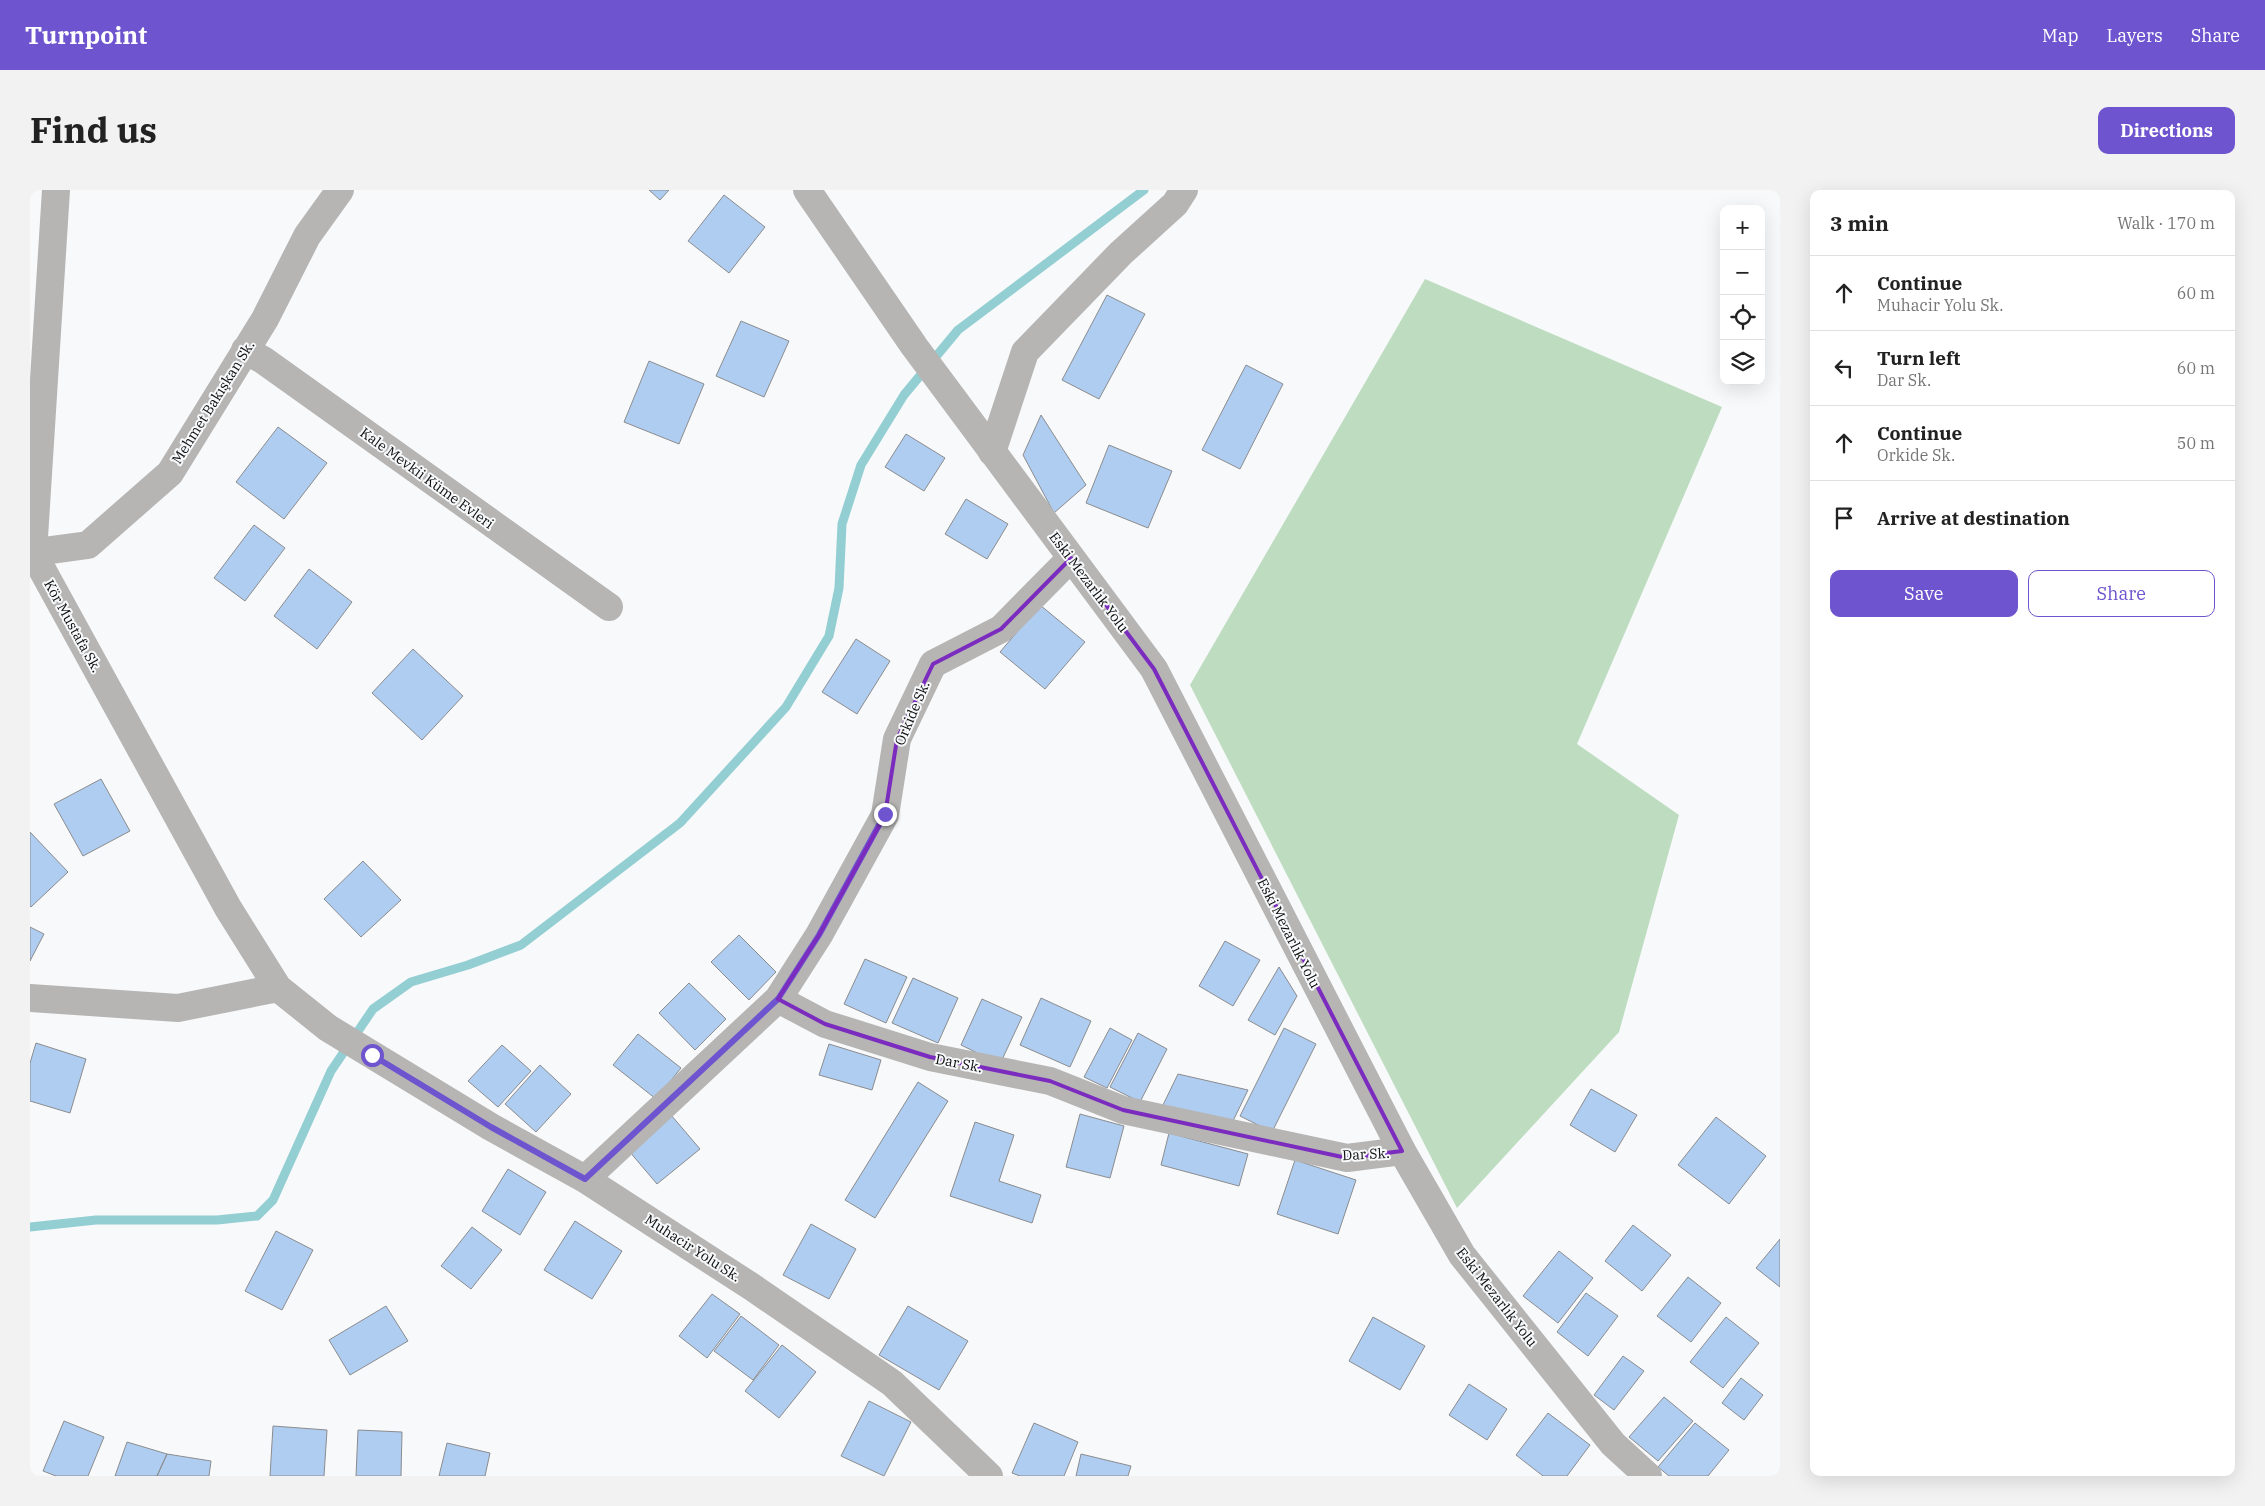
<!DOCTYPE html>
<html lang="en">
<head>
<meta charset="utf-8">
<style>
	body { margin:0; font-family:"IBM Plex Serif",serif; background:#f2f2f2; color:#222 }
	.controls { position:absolute; right:15px; top:15px; display:grid; overflow:hidden; border-radius:10px; box-shadow:0 5px 20px #0002 }
	.controls button { width:45px; height:45px; display:grid; place-items:center; padding:0; border:0; border-bottom:1px solid #e0e0e0; background:#fff; color:#222; font:25px sans-serif }
	.stop { position:absolute; width:15px; height:15px; margin:-11px; border:4px solid #6e54ce; border-radius:50%; background:#fff }
	.stop.end { background:#6e54ce; border-color:#fff; box-shadow:0 1px 5px #0008 }
	.list { margin:0; padding:0; list-style:none }
	h2 { display:flex; justify-content:space-between; align-items:center; height:65px; margin:0; padding:0 20px; font-size:21px }
	h2 small { font-size:16px; font-weight:400; color:#767676 }
	.list li { display:grid; grid-template-columns:32px 1fr auto; gap:15px; align-items:center; box-sizing:border-box; height:75px; padding:0 20px; border-top:1px solid #e0e0e0 }
	.list b { display:block; font-size:19px; white-space:nowrap }
	.list p { margin:0; font-size:16px; white-space:nowrap; color:#767676 }
	.list em { font-size:16px; font-style:normal; color:#767676 }
	.actions { display:flex; gap:10px; padding:15px 20px }
	.actions a { flex:1; padding:11px 0; border:1px solid #6e54ce; border-radius:10px; text-align:center; font-size:18px; color:#6e54ce }
	.actions .main { background:#6e54ce; color:#fff }
	.icon { flex:none; width:28px; height:28px; fill:none; stroke:currentColor; stroke-width:2; stroke-linecap:round; stroke-linejoin:round }
	.map { position:relative; flex:none; width:1750px; height:1286px; overflow:hidden; border-radius:10px }
	header { display:flex; align-items:center; gap:30px; box-sizing:border-box; height:70px; padding:0 25px; background:#6e54ce; color:#fff }
	header strong { font-size:24px }
	nav { display:flex; gap:28px; margin-inline-start:auto; font-size:18px }
	.intro { display:flex; align-items:center; justify-content:space-between; box-sizing:border-box; height:120px; padding:0 30px }
	h1 { margin:0; font-size:35px }
	.button { padding:12px 22px; border-radius:10px; background:#6e54ce; color:#fff; font-size:18px; font-weight:700 }
	main { display:flex; gap:30px; padding:0 30px }
	aside { flex:1; background:#fff; border-radius:10px; box-shadow:0 5px 20px #0002 }
	.map>svg:first-child { display:block }
</style>
</head>
<body>
<header>
<strong>Turnpoint</strong>
<nav><a>Map</a><a>Layers</a><a>Share</a></nav>
</header>
<div class="intro"><h1>Find us</h1><a class="button">Directions</a></div>
<main>
<div class="map">
<svg width="1750" height="1286" viewBox="0 0 1750 1286">
	<rect width="100%" height="100%" fill="#f7f9fb"/>
	<path fill="#bedcbf" d="M 1395,89 L 1692,217 L 1547,554 L 1649,625 L 1589,842 L 1427,1018 L 1160,495 Z"/>
	<g fill="none" stroke-linecap="round" stroke-linejoin="round">
		<path stroke="#93ced2" stroke-width="9" d="M 0,1037 L 66,1030 L 187,1030 L 227,1026 L 243,1010 L 301,881 L 343,819 L 381,792 L 438,775 L 491,755 L 650,633 L 756,517 L 799,446 L 809,398 L 812,334 L 831,275 L 874,205 L 928,140 L 1114,0"/>
	</g>
	<path fill="#afccf1" stroke="#8b8c8e" d="M 619,0 L 639,0 L 630,10 Z
		M 694,5 L 735,37 L 699,83 L 658,51 Z
		M 1077,105 L 1115,124 L 1069,209 L 1032,190 Z
		M 711,131 L 759,151 L 734,207 L 686,186 Z
		M 619,171 L 674,194 L 649,254 L 594,232 Z
		M 1216,175 L 1253,194 L 1210,279 L 1172,260 Z
		M 1011,225 L 1056,295 L 1024,323 L 993,265 Z
		M 248,237 L 297,273 L 254,329 L 206,292 Z
		M 876,244 L 915,268 L 894,301 L 855,277 Z
		M 1079,255 L 1142,281 L 1118,338 L 1056,313 Z
		M 936,309 L 978,334 L 957,369 L 915,344 Z
		M 224,335 L 255,358 L 215,411 L 184,388 Z
		M 279,379 L 322,412 L 287,459 L 244,426 Z
		M 1010,415 L 1055,452 L 1015,499 L 970,462 Z
		M 826,449 L 860,471 L 827,524 L 792,502 Z
		M 383,459 L 433,506 L 392,550 L 342,503 Z
		M 71,589 L 100,641 L 53,666 L 24,614 Z
		M 0,642 L 38,682 L 1,717 L 0,716 Z
		M 333,671 L 371,710 L 331,747 L 294,709 Z
		M 0,737 L 14,744 L 0,771 Z
		M 709,745 L 746,782 L 719,810 L 681,772 Z
		M 1195,751 L 1230,770 L 1203,816 L 1169,796 Z
		M 835,769 L 877,787 L 856,833 L 814,814 Z
		M 1249,777 L 1267,806 L 1245,845 L 1218,830 Z
		M 883,788 L 928,808 L 908,853 L 862,833 Z
		M 659,793 L 696,829 L 665,860 L 629,823 Z
		M 1011,808 L 1061,831 L 1040,877 L 990,855 Z
		M 952,809 L 992,827 L 970,874 L 931,855 Z
		M 1080,838 L 1102,850 L 1077,898 L 1054,887 Z
		M 1254,838 L 1286,854 L 1242,942 L 1210,926 Z
		M 1108,843 L 1137,859 L 1110,912 L 1080,897 Z
		M 608,844 L 651,878 L 626,909 L 583,875 Z
		M 6,853 L 56,869 L 40,923 L 0,911 L 0,873 Z
		M 799,854 L 851,870 L 842,900 L 789,885 Z
		M 472,855 L 501,881 L 468,917 L 438,891 Z
		M 510,875 L 541,904 L 506,942 L 475,914 Z
		M 1148,884 L 1218,900 L 1202,933 L 1132,917 Z
		M 888,892 L 918,911 L 845,1028 L 815,1010 Z
		M 1561,899 L 1607,925 L 1585,962 L 1540,935 Z
		M 1050,924 L 1094,936 L 1080,988 L 1036,977 Z
		M 641,925 L 670,959 L 627,994 L 599,961 Z
		M 1686,927 L 1736,966 L 1699,1014 L 1648,975 Z
		M 945,932 L 984,945 L 969,991 L 1011,1005 L 1002,1033 L 920,1006 Z
		M 1139,943 L 1218,964 L 1209,996 L 1131,975 Z
		M 1265,970 L 1326,990 L 1308,1044 L 1247,1024 Z
		M 478,979 L 516,1002 L 490,1045 L 452,1021 Z
		M 545,1031 L 592,1061 L 562,1109 L 514,1080 Z
		M 781,1034 L 826,1059 L 799,1109 L 753,1085 Z
		M 1603,1035 L 1641,1065 L 1612,1101 L 1575,1071 Z
		M 442,1037 L 472,1060 L 441,1099 L 411,1076 Z
		M 246,1041 L 283,1060 L 252,1120 L 215,1101 Z
		M 1750,1049 L 1750,1097 L 1726,1078 Z
		M 1529,1061 L 1563,1088 L 1528,1133 L 1493,1106 Z
		M 1658,1087 L 1691,1113 L 1661,1152 L 1627,1126 Z
		M 1556,1103 L 1588,1126 L 1558,1166 L 1527,1142 Z
		M 682,1104 L 710,1124 L 677,1168 L 649,1146 Z
		M 356,1116 L 378,1151 L 320,1185 L 299,1150 Z
		M 878,1116 L 938,1151 L 909,1200 L 849,1165 Z
		M 711,1126 L 749,1155 L 723,1190 L 684,1161 Z
		M 1343,1127 L 1395,1156 L 1370,1200 L 1319,1171 Z
		M 1696,1127 L 1729,1153 L 1693,1198 L 1660,1172 Z
		M 752,1155 L 786,1182 L 749,1228 L 715,1201 Z
		M 1593,1166 L 1614,1181 L 1584,1220 L 1564,1205 Z
		M 1711,1188 L 1733,1205 L 1714,1230 L 1692,1213 Z
		M 1439,1194 L 1477,1219 L 1457,1250 L 1419,1225 Z
		M 1634,1207 L 1663,1231 L 1628,1271 L 1599,1247 Z
		M 839,1211 L 881,1232 L 854,1286 L 811,1266 Z
		M 1518,1223 L 1560,1255 L 1537,1286 L 1513,1286 L 1486,1265 Z
		M 34,1231 L 74,1247 L 58,1286 L 26,1286 L 13,1281 Z
		M 1004,1233 L 1048,1252 L 1034,1286 L 990,1286 L 982,1283 Z
		M 1665,1233 L 1699,1260 L 1678,1286 L 1639,1286 L 1628,1277 Z
		M 243,1236 L 297,1240 L 294,1286 L 240,1286 Z
		M 328,1240 L 372,1242 L 371,1286 L 326,1286 Z
		M 97,1252 L 137,1264 L 127,1286 L 85,1286 Z
		M 417,1253 L 460,1263 L 455,1286 L 409,1286 Z
		M 137,1264 L 181,1271 L 179,1286 L 127,1286 Z
		M 1051,1264 L 1101,1276 L 1098,1286 L 1046,1286 Z"/>
	<g fill="none" stroke-linecap="round" stroke-linejoin="round">
		<path stroke="#b6b5b4" stroke-width="28" d="M 26,0 L 3,363 L 198,718 L 248,798 L 298,838 L 461,937 L 555,989 L 722,1097 L 862,1193 L 959,1286
			M 215,160 L 233,170 L 579,417
			M 962,262 L 995,162 L 1091,63 L 1145,14 L 1154,0
			M 0,363 L 58,355 L 140,283 L 235,129 L 277,46 L 310,0
			M 0,808 L 148,818 L 248,798
			M 748,809 L 795,834 L 900,867 L 1020,891 L 1093,920 L 1317,968 L 1372,961
			M 555,989 L 748,809 L 789,745 L 855,625 L 867,549 L 903,474 L 971,439 L 1041,368"/>
		<path stroke="#b6b5b4" stroke-width="28" d="M 777,0 L 884,156 L 1124,479 L 1372,961 L 1432,1065 L 1583,1254 L 1618,1286"/>
	</g>
	<g fill="none" stroke-linecap="round" stroke-linejoin="round">
		<path stroke="#6e54ce" stroke-width="6" d="M 342,865 L 461,937 L 555,989 L 748,809 L 789,745 L 855,624"/>
	</g>
	<path fill="none" stroke="#7b2cbf" stroke-width="4" stroke-linejoin="round" d="M 1041,368 L 1124,479 L 1372,961 L 1317,968 L 1093,920 L 1020,891 L 900,867 L 795,834 L 748,809 L 789,745 L 855,625 L 867,549 L 903,474 L 971,439 Z"/>
	<g text-anchor="middle" dominant-baseline="central" stroke-width="4" stroke-linejoin="round" paint-order="stroke">
		<g font-size="14" fill="#0c0d0d" stroke="#f7f9fb">
			<text transform="translate(183 212) rotate(-58)">Mehmet Bakışkan Sk.</text>
			<text transform="translate(397 288) rotate(36)">Kale Mevkii Küme Evleri</text>
			<text transform="translate(1059 392) rotate(53)">Eski Mezarlık Yolu</text>
			<text transform="translate(43 436) rotate(61)">Kör Mustafa Sk.</text>
			<text transform="translate(882 523) rotate(-67)">Orkide Sk.</text>
			<text transform="translate(1259 743) rotate(63)">Eski Mezarlık Yolu</text>
			<text transform="translate(929 873) rotate(11)">Dar Sk.</text>
			<text transform="translate(1336 964) rotate(-3)">Dar Sk.</text>
			<text transform="translate(663 1058) rotate(33)">Muhacir Yolu Sk.</text>
			<text transform="translate(1467 1107) rotate(52)">Eski Mezarlık Yolu</text>
		</g>
	</g>
</svg>
<div class="controls">
<button>+</button>
<button>−</button>
<button><svg class="icon" aria-label="locate" viewBox="0 0 24 24"><circle cx="12" cy="12" r="6"/><path d="M12 2v4M12 18v4M2 12h4M18 12h4"/></svg></button>
<button><svg class="icon" aria-label="layers" viewBox="0 0 24 24"><path d="M12 4l9 5-9 5-9-5zM3 14l9 5 9-5"/></svg></button>
</div>
<div class="stop" style="left:342px;top:865px"></div>
<div class="stop end" style="left:855px;top:624px"></div>
</div>
<aside>
<h2>3 min<small>Walk · 170 m</small></h2>
<ul class="list">
<li><svg class="icon" aria-label="ahead" viewBox="0 0 24 24"><path d="M12 20V5M6 11l6-6 6 6"/></svg><div><b>Continue</b><p>Muhacir Yolu Sk.</p></div><em>60 m</em></li>
<li><svg class="icon" aria-label="left" viewBox="0 0 24 24"><path d="M17 20v-9H6M10 6l-5 5 5 5"/></svg><div><b>Turn left</b><p>Dar Sk.</p></div><em>60 m</em></li>
<li><svg class="icon" aria-label="ahead" viewBox="0 0 24 24"><path d="M12 20V5M6 11l6-6 6 6"/></svg><div><b>Continue</b><p>Orkide Sk.</p></div><em>50 m</em></li>
<li><svg class="icon" aria-label="arrive" viewBox="0 0 24 24"><path d="M6 21V4h12l-3 4 3 4H6"/></svg><div><b>Arrive at destination</b></div></li>
</ul>
<div class="actions"><a class="main">Save</a><a>Share</a></div>
</aside>
</main>
</body>
</html>
